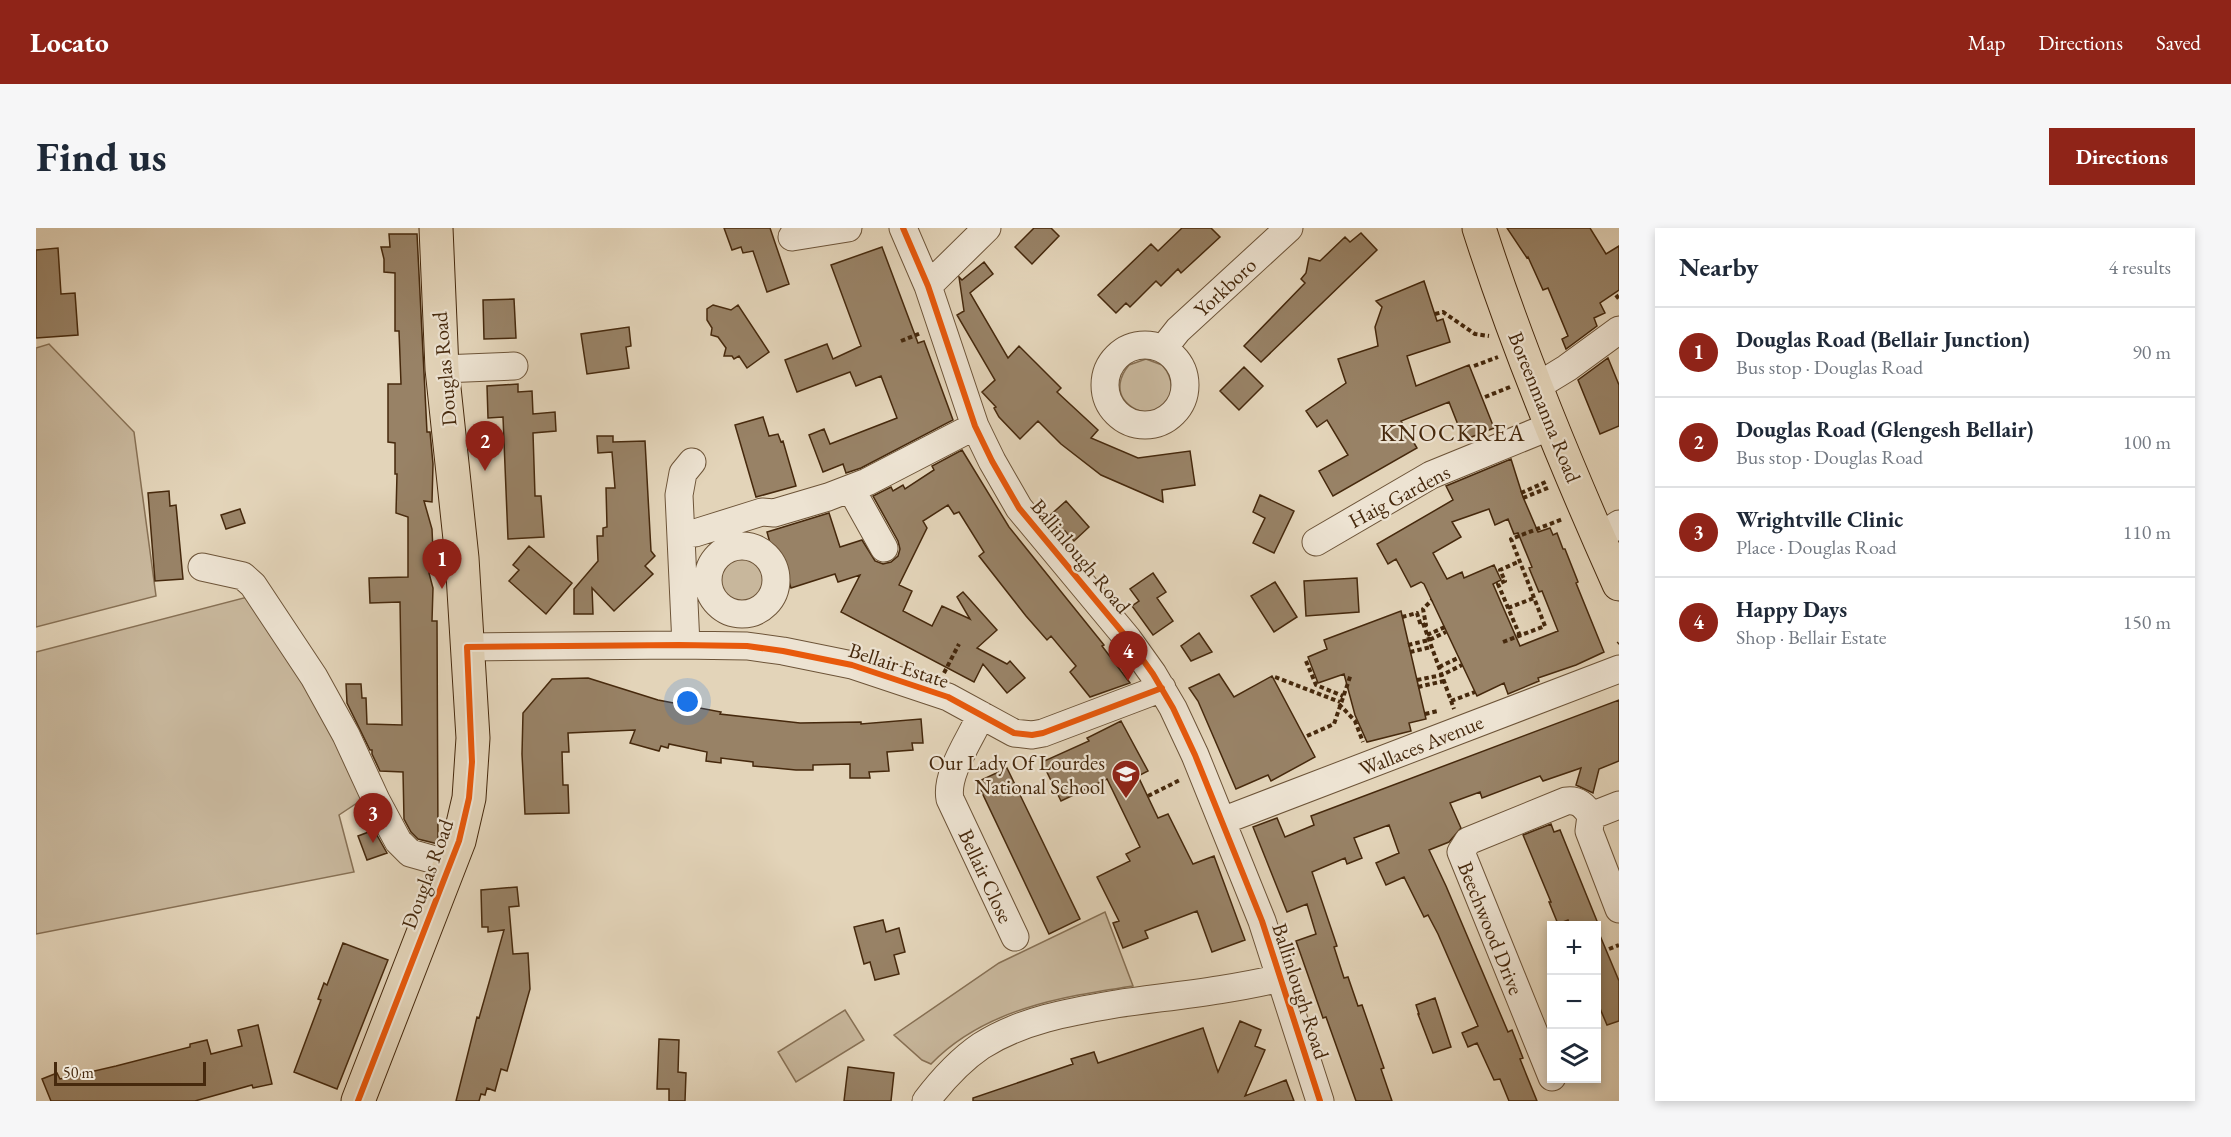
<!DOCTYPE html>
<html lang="en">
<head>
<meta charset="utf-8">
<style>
	body { margin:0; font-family:"EB Garamond",serif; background:#f6f6f7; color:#1f2937 }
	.controls { position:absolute; right:18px; bottom:18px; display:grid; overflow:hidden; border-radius:0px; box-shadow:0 3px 9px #0003 }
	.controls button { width:54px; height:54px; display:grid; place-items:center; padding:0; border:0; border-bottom:2px solid #e0e1e3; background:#fff; color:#1f2937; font:30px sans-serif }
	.scale { position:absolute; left:18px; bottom:15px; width:152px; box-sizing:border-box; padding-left:6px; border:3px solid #46290d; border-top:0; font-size:16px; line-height:21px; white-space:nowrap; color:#46290d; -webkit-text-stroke:4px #ede3d2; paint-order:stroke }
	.you { position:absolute; left:652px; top:474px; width:21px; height:21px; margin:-15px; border:4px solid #fff; border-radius:50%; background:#1a73e8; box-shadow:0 0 0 9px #1a73e833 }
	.badge { display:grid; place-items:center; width:39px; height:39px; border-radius:50%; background:#8f2418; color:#fff; font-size:20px; font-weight:700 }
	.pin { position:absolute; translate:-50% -50px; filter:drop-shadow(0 2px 3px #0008) }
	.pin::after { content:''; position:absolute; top:32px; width:21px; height:18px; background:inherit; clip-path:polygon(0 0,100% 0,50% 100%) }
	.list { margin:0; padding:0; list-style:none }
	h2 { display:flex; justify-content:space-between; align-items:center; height:78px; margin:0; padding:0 24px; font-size:26px }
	h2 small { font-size:20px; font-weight:400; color:#747a83 }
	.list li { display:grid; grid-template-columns:39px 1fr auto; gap:18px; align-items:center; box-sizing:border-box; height:90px; padding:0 24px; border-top:2px solid #e0e1e3 }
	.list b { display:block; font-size:22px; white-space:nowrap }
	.list p { margin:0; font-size:20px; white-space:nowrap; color:#747a83 }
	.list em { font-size:20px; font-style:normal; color:#747a83 }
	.icon { flex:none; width:33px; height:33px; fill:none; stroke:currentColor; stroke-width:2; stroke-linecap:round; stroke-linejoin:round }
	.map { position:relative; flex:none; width:1583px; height:873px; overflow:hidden; border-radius:0px }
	header { display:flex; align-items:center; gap:36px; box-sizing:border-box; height:84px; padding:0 30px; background:#8f2418; color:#fff }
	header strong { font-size:28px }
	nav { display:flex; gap:33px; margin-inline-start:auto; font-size:21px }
	.intro { display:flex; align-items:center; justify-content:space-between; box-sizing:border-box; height:144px; padding:0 36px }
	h1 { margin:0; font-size:42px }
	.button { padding:15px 27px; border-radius:0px; background:#8f2418; color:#fff; font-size:21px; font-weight:700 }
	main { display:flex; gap:36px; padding:0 36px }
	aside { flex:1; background:#fff; border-radius:0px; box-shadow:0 3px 9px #0003 }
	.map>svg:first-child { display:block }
</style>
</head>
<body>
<header>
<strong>Locato</strong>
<nav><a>Map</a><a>Directions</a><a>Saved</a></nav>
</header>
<div class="intro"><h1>Find us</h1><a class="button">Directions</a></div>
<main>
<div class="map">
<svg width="1583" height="873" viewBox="0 0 1583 873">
	<rect width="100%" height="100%" fill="#e3d4b9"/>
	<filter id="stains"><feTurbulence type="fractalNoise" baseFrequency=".00333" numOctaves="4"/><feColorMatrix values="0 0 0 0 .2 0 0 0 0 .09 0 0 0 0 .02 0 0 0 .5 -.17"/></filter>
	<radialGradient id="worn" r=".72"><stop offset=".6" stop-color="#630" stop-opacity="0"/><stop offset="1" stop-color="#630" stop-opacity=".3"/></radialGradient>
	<path fill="#c8b79c" stroke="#877054" stroke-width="1.5" d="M 13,116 L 98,204 L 120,368 L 0,399 L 0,120 Z
		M 1110,131 L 1126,137 C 1139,151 1140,176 1120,185 C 1090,186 1072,162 1093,137 Z
		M 703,325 C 725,324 739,355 726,372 C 703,385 672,370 683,341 Z
		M 219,367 L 339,563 L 303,587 L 318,644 L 0,706 L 0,424 Z
		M 1069,684 L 1097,758 C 1025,769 948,781 895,836 L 886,832 L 858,807 L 963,735 Z
		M 809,782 L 828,812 L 760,854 L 742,824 Z"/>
	<path fill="#988266" stroke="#46290d" stroke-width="1.5" fill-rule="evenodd" d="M 688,0 L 734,0 L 753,56 L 731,64 L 717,23 L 707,25 L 705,19 L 696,22 Z
		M 998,0 L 1015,0 L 1023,8 L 996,36 L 979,19 Z
		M 1146,0 L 1175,0 L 1184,9 L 1145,45 L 1142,41 L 1125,58 L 1120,53 L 1094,79 L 1090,75 L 1080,85 L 1062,67 L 1115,16 L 1122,23 Z
		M 1471,0 L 1554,0 L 1570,26 L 1583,18 L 1583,62 L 1564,75 L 1569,85 L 1558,90 L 1561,98 L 1530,121 L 1526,111 L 1532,108 L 1512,60 L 1507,62 L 1492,29 L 1491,30 Z
		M 1325,5 L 1341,22 L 1225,134 L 1208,118 L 1269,55 L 1265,51 L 1270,45 L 1273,30 L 1284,33 L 1309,9 L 1314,14 Z
		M 353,6 L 381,6 L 391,204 L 394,204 L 397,236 L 396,274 L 388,273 L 396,301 L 398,345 L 393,345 L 397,360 L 396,393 L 401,393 L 402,616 L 382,611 L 375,604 L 368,591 L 367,544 L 344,543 L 336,526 L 336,522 L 334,522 L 311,475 L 310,456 L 325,456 L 326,470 L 330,470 L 331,496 L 366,497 L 364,374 L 334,375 L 333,350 L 372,349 L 372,289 L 360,285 L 361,246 L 359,246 L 359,215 L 352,214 L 352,156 L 365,156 L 363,103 L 359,103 L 359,45 L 348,44 L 348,31 L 345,19 L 354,19 Z
		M 846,19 L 882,115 L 888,113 L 917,192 L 825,240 L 810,245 L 807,236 L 787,244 L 773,207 L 788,201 L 794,216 L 861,190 L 845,148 L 820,158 L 814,144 L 761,164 L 749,132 L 791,116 L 797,131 L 825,118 L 795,37 Z
		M 22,20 L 25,66 L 39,65 L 42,107 L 0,110 L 0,22 Z
		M 948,34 L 957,46 L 934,65 L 972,130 L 983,118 L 1025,160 L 1021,164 L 1062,202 L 1055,210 L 1102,230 L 1154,223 L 1159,257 L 1126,262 L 1127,274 L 1065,247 L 1025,216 L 1002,193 L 984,211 L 963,189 L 958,180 L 960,179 L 946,164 L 959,152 L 921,87 L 928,83 L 923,49 L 926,52 Z
		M 1388,53 L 1401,93 L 1407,91 L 1414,114 L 1371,128 L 1380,158 L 1433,137 L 1458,200 L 1428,212 L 1413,174 L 1365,193 L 1381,220 L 1297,268 L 1283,243 L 1312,227 L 1291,192 L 1281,199 L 1270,183 L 1310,155 L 1302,131 L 1342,118 L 1339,99 L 1346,79 L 1340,73 Z
		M 478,71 L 480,110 L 448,111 L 447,72 Z
		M 677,77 L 695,82 L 702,77 L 733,124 L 711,140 L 703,128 L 698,131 L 696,128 L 688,128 L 690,120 L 682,109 L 675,107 L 676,100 L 671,92 L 671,81 Z
		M 593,99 L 595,118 L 590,119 L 593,140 L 551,146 L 545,106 Z
		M 1572,130 L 1583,157 L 1583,198 L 1564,206 L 1542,152 Z
		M 1208,139 L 1227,158 L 1203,182 L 1184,163 Z
		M 482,156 L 482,164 L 496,163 L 497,186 L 519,184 L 520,203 L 497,205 L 499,268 L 505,268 L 508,309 L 472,311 L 467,189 L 452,190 L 451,158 Z
		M 727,189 L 733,208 L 742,206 L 745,214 L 747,213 L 760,258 L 720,269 L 699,197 Z
		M 561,208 L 577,208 L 577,214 L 609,213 L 615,323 L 619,328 L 609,338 L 617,346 L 578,383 L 556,360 L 557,386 L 538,386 L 538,361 L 562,333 L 561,308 L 567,308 L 567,300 L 571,299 L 570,260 L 579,260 L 576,224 L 562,225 Z
		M 926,222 L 973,299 L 1068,417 L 1066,418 L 1094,455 L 1054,469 L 1034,444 L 1040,438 L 1015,408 L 1011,412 L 990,388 L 943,328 L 948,324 L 923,284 L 918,286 L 912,277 L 887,293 L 891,300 L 863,357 L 876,363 L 867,383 L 896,398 L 906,378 L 934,391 L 921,369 L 927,364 L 961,402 L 941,420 L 971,436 L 974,433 L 989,450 L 971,465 L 947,436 L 938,454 L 805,384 L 824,347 L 802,354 L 799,346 L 755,360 L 744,324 L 737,326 L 731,304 L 793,285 L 804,319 L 826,312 L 839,333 L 847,336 L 855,334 L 862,328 L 864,321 L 862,313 L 837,268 L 855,259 L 857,263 L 867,257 L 869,261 L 898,242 L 896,238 Z
		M 1475,231 L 1487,269 L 1502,304 L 1514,300 L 1517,307 L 1521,305 L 1527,321 L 1529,321 L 1542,354 L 1540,355 L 1568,424 L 1540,437 L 1502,450 L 1503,453 L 1472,466 L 1468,455 L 1441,468 L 1388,356 L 1385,354 L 1375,359 L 1360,331 L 1352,336 L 1341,316 L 1417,272 L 1410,258 ZM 1453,281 L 1459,297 L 1472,291 L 1478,306 L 1482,305 L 1496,339 L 1493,340 L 1503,364 L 1506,363 L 1522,403 L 1484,418 L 1457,356 L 1465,352 L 1458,337 L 1428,350 L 1426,344 L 1411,351 L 1397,325 L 1425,309 L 1416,294 Z
		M 133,263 L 134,278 L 140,277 L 147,351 L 119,353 L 112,265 Z
		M 1224,267 L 1258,283 L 1238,325 L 1217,315 L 1229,290 L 1217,284 Z
		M 1030,273 L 1053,299 L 1038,313 L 1029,303 L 1025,306 L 1011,290 Z
		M 204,281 L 209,295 L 190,301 L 185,287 Z
		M 493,318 L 536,355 L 510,386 L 473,353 L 483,342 L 477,337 Z
		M 1117,345 L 1130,364 L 1121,370 L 1137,393 L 1117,407 L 1096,378 L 1103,373 L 1094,361 Z
		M 1321,350 L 1323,384 L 1270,388 L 1268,353 Z
		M 1239,354 L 1261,389 L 1238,404 L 1215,368 Z
		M 1365,383 L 1390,491 L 1373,495 L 1375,503 L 1331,514 L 1319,487 L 1308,446 L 1282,455 L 1272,429 L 1291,421 L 1288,412 Z
		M 1163,405 L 1176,424 L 1155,433 L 1145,418 Z
		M 1183,446 L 1198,469 L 1236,448 L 1279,529 L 1235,553 L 1232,547 L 1200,561 L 1162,473 L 1153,460 Z
		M 552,450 L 622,472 L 685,484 L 684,486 L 764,495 L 825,494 L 825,496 L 885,491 L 887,515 L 876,515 L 877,522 L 851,524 L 853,543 L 833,544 L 834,550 L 814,550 L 814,536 L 777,537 L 777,542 L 760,542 L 717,538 L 717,534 L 685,530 L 685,535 L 670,533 L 671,524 L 633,516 L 632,520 L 625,518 L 623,523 L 594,515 L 599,502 L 532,505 L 533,524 L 526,524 L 527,557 L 532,557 L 533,585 L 489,586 L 486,526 L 487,485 L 516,451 Z
		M 1583,472 L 1583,533 L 1563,541 L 1557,565 L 1540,557 L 1545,540 L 1507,553 L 1504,548 L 1446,570 L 1444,564 L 1414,575 L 1425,600 L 1413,614 L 1393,622 L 1410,658 L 1472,804 L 1476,802 L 1487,830 L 1484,831 L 1501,873 L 1473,873 L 1464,851 L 1458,852 L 1441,815 L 1432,819 L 1426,805 L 1442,798 L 1402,706 L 1392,687 L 1388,689 L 1368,649 L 1350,657 L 1340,635 L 1363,625 L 1353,597 L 1318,610 L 1326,630 L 1311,636 L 1309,630 L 1276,644 L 1301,718 L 1298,719 L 1308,750 L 1312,749 L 1322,778 L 1326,777 L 1348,840 L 1345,841 L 1356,873 L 1320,873 L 1290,789 L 1287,790 L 1260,713 L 1280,706 L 1271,676 L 1251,684 L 1217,599 L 1241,590 L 1249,609 L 1278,597 L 1275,588 Z
		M 1085,493 L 1112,543 L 1102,548 L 1122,590 L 1132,586 L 1157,636 L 1178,628 L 1209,712 L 1176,724 L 1161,683 L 1109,703 L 1112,710 L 1087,720 L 1077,695 L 1083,693 L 1061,649 L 1094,633 L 1090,626 L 1104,619 L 1071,551 L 1025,573 L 1006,534 L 1053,513 L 1051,510 Z
		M 971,540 L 1044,691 L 1013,706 L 941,554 Z
		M 1515,596 L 1518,604 L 1524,602 L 1563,698 L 1534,698 L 1532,692 L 1522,696 L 1513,674 L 1515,674 L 1487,607 Z
		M 338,602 L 351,625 L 331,632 L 322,608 Z
		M 481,659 L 483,678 L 473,679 L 477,726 L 492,725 L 494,761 L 471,843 L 465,841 L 459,863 L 451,860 L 449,867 L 445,866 L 443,873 L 420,873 L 441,789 L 443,790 L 468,702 L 452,704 L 452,699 L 446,699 L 445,662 Z
		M 847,692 L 850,704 L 863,700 L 869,724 L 858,727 L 863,746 L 839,752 L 834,734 L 828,736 L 818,699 Z
		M 1560,698 L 1583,753 L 1583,793 L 1571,797 L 1560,771 Z
		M 307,715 L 352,732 L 301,861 L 258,844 L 285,772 L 282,771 L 288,755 L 291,757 Z
		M 1399,770 L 1415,819 L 1397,825 L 1382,786 L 1383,786 L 1380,777 Z
		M 1204,793 L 1225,802 L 1219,818 L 1229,822 L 1209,868 L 1250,852 L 1258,873 L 937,873 L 937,870 L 1037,836 L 1035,831 L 1058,824 L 1062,835 L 1167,800 L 1182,844 Z
		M 222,797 L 236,856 L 217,860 L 216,857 L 159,873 L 15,873 L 6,851 L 21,845 L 24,851 L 80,838 L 154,819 L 154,816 L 171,812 L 175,826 L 206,818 L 202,802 Z
		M 623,811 L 643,812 L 642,844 L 650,845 L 649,873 L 633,873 L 633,861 L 621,861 Z
		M 812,839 L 858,845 L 855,873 L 808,873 Z"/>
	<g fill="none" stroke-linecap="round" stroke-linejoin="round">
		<g stroke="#6d5438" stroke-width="29">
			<path id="minor" d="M 867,0 L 892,58 L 939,198 L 956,233 L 983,280 L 1092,411 L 1117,446 L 1137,480 L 1159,527 L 1226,693 L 1284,873
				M 756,9 L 812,0
				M 892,58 L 951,0
				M1069 157a40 40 0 1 1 80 0a40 40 0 1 1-80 0Z
				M 1127,121 L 1142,102 L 1253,0
				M 406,141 L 478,138
				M 1500,159 L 1531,140 L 1583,102
				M 815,261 L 848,320
				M 646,307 L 659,305 L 726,284 L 738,285 L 792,269 L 831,254 L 939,198
				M 1562,310 L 1583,296
				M 1280,314 L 1395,247 L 1515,198
				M672 352a34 34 0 1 1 68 0a34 34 0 1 1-68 0Z
				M 166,339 L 207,348 L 217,357 L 278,449 L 310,507 L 340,572 L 362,613 L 374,625 L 413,636
				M 650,417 L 643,267 L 647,245 L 656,234
				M 431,419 L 643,417 L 711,418 L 747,423 L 816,437 L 912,469 L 978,505 L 996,507 L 1007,505 L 1126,460
				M 945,487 C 935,510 909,546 914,571 L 979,709
				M 1583,577 L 1555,588 L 1553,603 L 1583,681
				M 1186,593 L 1583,441
				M 1516,849 L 1425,624 L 1432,613 L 1530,573 C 1542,571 1549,578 1555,588
				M 890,873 C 906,852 923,833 945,818 C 986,792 1033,784 1080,776 C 1135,768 1190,763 1244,750"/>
		</g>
		<g stroke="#46290d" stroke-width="35">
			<path id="major" d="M 1443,0 C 1482,122 1531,240 1583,356
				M 322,873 L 423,613 L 433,570 L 437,510 L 426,330 L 406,141 L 400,0"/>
		</g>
		<path stroke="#46290d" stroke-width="4" stroke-dasharray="4.5 3" stroke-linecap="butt" d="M 1580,67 L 1583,71
			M 1399,86 L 1407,84 L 1439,106 L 1453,108
			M 865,113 L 885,105
			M 1438,138 L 1462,129
			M 1449,169 L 1474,159
			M 1485,265 L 1512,253
			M 1487,270 L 1514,259
			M 1472,380 L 1498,370
			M 1366,389 L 1381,385 L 1385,398
			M 1387,395 L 1418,481
			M 1388,398 L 1390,397 L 1387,381 L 1396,372
			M 1391,407 L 1409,399
			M 1484,408 L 1462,356 L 1469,353 L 1464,342 L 1484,333
			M 1467,414 L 1509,398 L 1475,311 L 1527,291
			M 1582,416 L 1583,415
			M 1372,417 L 1393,412 L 1410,404
			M 1374,424 L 1395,419
			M 1270,433 L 1280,457 L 1307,468
			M 1403,439 L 1422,430
			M 908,445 L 923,416
			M 1239,449 L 1304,474
			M 1381,452 L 1406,447 L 1426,437
			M 1382,459 L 1408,453
			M 1415,473 L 1439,464
			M 1303,476 L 1319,493 L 1327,514
			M 1389,486 L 1402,483
			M 1271,508 L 1298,496 L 1315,446
			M 1112,568 L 1144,552
			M 1573,721 L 1583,717"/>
		<use href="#minor" stroke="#ede3d2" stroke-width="27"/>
		<use href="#major" stroke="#e3d4b9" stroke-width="33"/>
		<g stroke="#ede3d2" stroke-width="10">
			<path id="cycleway" d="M 867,0 L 892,58 L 939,198 L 956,233 L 983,280 L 1092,411 L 1117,446 L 1137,480 L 1159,527 L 1226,693 L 1284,873
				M 322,873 L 423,613 L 433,570 L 436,534 L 431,419 L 643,417 L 711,418 L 747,423 L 816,437 L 912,469 L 978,505 L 996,507 L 1007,505 L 1126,460"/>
		</g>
		<use href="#cycleway" stroke="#e8590c" stroke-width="6"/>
	</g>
	<defs>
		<g id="school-pin" transform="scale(1.5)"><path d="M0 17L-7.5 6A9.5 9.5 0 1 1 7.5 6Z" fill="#8f2418" stroke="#ede3d2"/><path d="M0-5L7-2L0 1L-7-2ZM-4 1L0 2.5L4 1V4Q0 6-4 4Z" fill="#fff"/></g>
	</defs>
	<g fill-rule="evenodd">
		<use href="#school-pin" x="1090" y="546"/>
	</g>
	<g text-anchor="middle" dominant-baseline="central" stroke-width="4.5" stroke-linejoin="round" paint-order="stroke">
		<g font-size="21" fill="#46290d" stroke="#ede3d2">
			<text transform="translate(1189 59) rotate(-43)">Yorkboro</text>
			<text transform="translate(408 141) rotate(-95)">Douglas Road</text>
			<text transform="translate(1509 179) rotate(68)">Boreenmanna Road</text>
			<text transform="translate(1363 268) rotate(-28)">Haig Gardens</text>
			<text transform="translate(1045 328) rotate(50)">Ballinlough Road</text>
			<text transform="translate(863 437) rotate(18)">Bellair Estate</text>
			<text transform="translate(1385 517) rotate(-22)">Wallaces Avenue</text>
			<text transform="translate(391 646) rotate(-70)">Douglas Road</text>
			<text transform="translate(950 648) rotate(65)">Bellair Close</text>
			<text transform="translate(1455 700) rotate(68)">Beechwood Drive</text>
			<text transform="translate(1265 763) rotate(72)">Ballinlough Road</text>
		</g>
		<g font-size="21" fill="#46290d" stroke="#ede3d2" text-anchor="end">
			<text x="1069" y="534">Our Lady Of Lourdes<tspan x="1069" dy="24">National School</tspan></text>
		</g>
		<g font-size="24" letter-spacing="1.5" fill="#46290d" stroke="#ede3d2">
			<text x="1417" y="204">KNOCKREA</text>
		</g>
	</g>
	<rect width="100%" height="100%" filter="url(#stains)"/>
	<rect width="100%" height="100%" fill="url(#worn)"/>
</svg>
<div class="controls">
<button>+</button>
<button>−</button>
<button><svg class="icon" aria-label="layers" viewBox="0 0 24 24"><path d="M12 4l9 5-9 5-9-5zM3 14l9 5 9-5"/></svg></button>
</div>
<div class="scale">50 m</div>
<div class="you"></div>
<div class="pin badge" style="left:406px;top:361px">1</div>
<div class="pin badge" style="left:449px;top:243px">2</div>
<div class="pin badge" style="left:337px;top:615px">3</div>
<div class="pin badge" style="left:1092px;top:453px">4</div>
</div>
<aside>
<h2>Nearby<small>4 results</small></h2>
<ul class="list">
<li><span class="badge">1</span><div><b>Douglas Road (Bellair Junction)</b><p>Bus stop · Douglas Road</p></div><em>90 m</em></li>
<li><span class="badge">2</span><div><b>Douglas Road (Glengesh Bellair)</b><p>Bus stop · Douglas Road</p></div><em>100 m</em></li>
<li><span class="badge">3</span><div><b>Wrightville Clinic</b><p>Place · Douglas Road</p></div><em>110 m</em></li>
<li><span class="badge">4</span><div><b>Happy Days</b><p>Shop · Bellair Estate</p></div><em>150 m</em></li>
</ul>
</aside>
</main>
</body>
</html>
